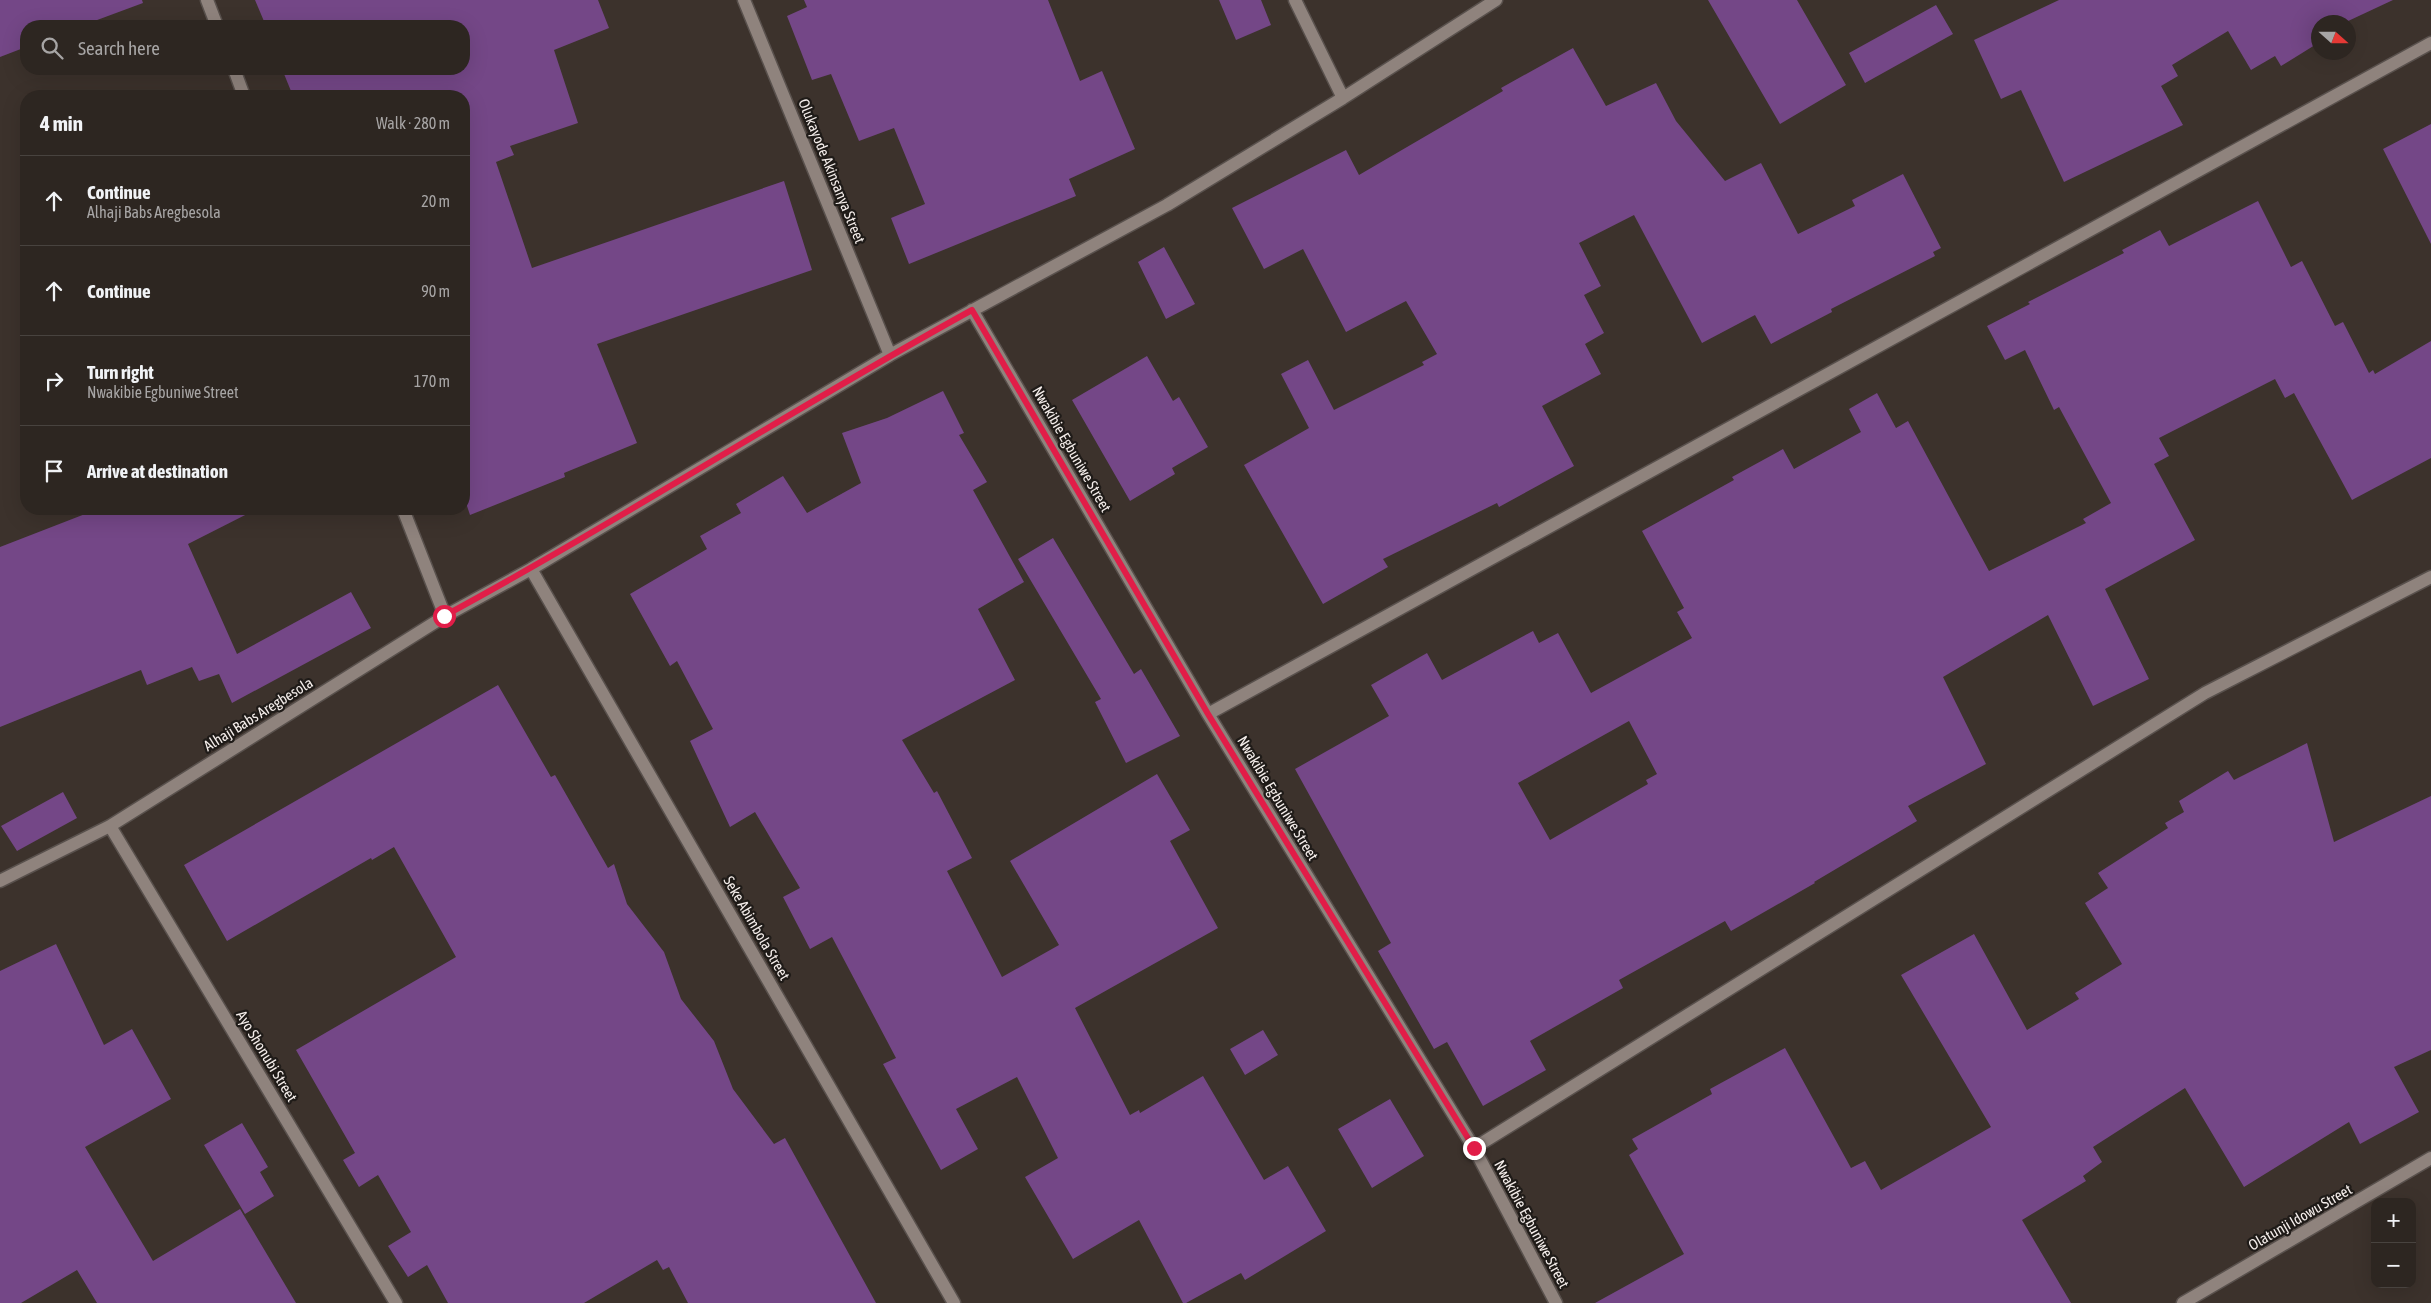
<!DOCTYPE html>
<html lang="en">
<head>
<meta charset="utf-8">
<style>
	body { margin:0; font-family:"Asap Condensed",sans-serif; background:#352e2a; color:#f1f3f6 }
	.controls { position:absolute; right:15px; bottom:15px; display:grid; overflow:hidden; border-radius:10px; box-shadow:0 5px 20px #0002 }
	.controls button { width:45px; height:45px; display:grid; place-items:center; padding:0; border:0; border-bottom:1px solid #48433f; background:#2d2621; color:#f1f3f6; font:25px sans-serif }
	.compass { position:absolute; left:2311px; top:15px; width:45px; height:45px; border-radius:50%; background:#2d2621; box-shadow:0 5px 20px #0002; rotate:111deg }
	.stop { position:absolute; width:15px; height:15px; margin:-11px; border:4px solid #e11d48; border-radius:50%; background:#fff }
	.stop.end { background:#e11d48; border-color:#fff; box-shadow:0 1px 5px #0008 }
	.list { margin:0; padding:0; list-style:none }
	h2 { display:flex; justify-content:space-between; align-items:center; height:65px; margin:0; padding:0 20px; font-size:21px }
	h2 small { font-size:16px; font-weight:400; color:#a7a5a5 }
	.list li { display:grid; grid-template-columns:32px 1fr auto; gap:15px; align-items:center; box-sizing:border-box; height:90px; padding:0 20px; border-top:1px solid #48433f }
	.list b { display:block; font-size:19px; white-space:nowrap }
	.list p { margin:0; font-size:16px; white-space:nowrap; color:#a7a5a5 }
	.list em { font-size:16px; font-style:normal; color:#a7a5a5 }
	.icon { flex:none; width:28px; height:28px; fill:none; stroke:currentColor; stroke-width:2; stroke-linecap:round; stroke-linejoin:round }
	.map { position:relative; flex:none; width:2431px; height:1303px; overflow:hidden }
	.search { position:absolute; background:#2d2621; box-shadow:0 5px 20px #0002; left:20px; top:20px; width:450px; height:55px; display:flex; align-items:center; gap:12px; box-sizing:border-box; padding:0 18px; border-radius:20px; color:#a7a5a5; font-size:19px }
	.panel { position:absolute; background:#2d2621; box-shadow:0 5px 20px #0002; left:20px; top:90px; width:450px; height:425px; border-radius:20px }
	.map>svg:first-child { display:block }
</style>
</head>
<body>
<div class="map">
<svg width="2431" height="1303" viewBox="0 0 2431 1303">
	<rect width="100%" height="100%" fill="#3c322c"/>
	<path fill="#744787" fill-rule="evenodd" d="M 0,0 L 142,0 L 143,3 L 81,26 L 26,26 L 26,47 L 0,57 Z
		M 255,0 L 598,0 L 609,28 L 554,50 L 578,123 L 510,146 L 514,155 L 496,162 L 532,268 L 784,181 L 812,270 L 597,344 L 637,443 L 564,473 L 565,477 L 470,515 L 464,497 L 464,96 L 293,96 L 282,69 L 464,69 L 464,26 L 266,26 Z
		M 804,0 L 1048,0 L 1080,81 L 1102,71 L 1135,149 L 1069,179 L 1076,196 L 909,264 L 891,218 L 925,204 L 894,128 L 859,141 L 831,74 L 812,80 L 787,16 L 807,7 Z
		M 1219,0 L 1261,0 L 1271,25 L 1236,40 Z
		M 1708,0 L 1797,0 L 1846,85 L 1780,124 Z
		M 2059,0 L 2393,0 L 2346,22 L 2318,22 L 2318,36 L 2312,39 L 2315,45 L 2281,66 L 2275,56 L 2251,70 L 2228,31 L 2172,65 L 2178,76 L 2161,86 L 2183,125 L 2064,182 L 2021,90 L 2001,99 L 1974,40 Z
		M 1936,5 L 1953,34 L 1865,83 L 1849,53 Z
		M 1573,48 L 1606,106 L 1656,83 L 1676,121 L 1725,181 L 1761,163 L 1798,234 L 1855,206 L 1852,200 L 1903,174 L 1941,248 L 1933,252 L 1935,256 L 1831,309 L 1832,312 L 1771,344 L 1755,315 L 1702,343 L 1634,215 L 1579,243 L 1601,286 L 1584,295 L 1604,333 L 1585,344 L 1601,374 L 1542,406 L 1574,466 L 1499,507 L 1497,503 L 1383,559 L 1388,567 L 1323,604 L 1244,465 L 1309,428 L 1281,374 L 1308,360 L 1334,410 L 1424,365 L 1422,362 L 1437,354 L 1406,301 L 1346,332 L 1303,249 L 1264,269 L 1232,208 L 1346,150 L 1359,175 L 1503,91 L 1501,88 Z
		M 2431,124 L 2431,244 L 2383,149 Z
		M 2258,201 L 2291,267 L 2302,261 L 2335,326 L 2343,322 L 2369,373 L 2373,370 L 2375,374 L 2431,341 L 2431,458 L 2352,500 L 2294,393 L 2285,398 L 2275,379 L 2159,438 L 2169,456 L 2154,464 L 2195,540 L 2105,589 L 2149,679 L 2093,706 L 2048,615 L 1943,677 L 1986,764 L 1908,806 L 1917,821 L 1814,882 L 1815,883 L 1731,931 L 1725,921 L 1619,980 L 1623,988 L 1530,1041 L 1546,1070 L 1483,1106 L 1447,1042 L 1434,1049 L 1378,951 L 1391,943 L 1295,769 L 1389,716 L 1371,685 L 1427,653 L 1442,680 L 1533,631 L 1539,643 L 1558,633 L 1591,693 L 1692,638 L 1677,612 L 1684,608 L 1642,531 L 1734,480 L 1732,477 L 1783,449 L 1794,469 L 1861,432 L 1849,409 L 1877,393 L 1896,428 L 1908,421 L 1989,571 L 2086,523 L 2083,519 L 2111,503 L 2059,407 L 2054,410 L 2025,350 L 2005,360 L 1987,326 L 2030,304 L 2028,302 L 2124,253 L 2122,250 L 2160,230 L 2169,246 ZM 1629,721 L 1657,774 L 1646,780 L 1648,784 L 1550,840 L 1518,783 Z
		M 1164,247 L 1195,304 L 1166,319 L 1138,262 Z
		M 1147,356 L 1173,401 L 1179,397 L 1208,447 L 1172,468 L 1175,474 L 1130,501 L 1072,400 Z
		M 943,391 L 964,433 L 959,435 L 987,482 L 973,490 L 1024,582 L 978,609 L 1015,680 L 902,740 L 934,793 L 937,791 L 972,858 L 947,871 L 1002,977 L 1059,945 L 1010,861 L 1157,774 L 1190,830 L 1170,841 L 1218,928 L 1075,1008 L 1130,1115 L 1139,1110 L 1140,1113 L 1203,1076 L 1264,1180 L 1288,1166 L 1326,1231 L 1245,1280 L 1241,1273 L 1186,1303 L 1183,1303 L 1139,1220 L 1073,1259 L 1025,1177 L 1058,1158 L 1017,1077 L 956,1109 L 978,1149 L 941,1170 L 883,1064 L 896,1058 L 832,937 L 810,949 L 783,897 L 800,888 L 755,812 L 730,827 L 690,741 L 713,729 L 677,661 L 670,666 L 630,594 L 707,549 L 700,536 L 741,513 L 736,504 L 783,476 L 807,513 L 861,483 L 842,433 L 887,418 Z
		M 98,509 L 257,509 L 188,544 L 237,654 L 351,592 L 371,628 L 232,703 L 219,674 L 199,681 L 192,667 L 147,685 L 141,670 L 0,727 L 0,547 Z
		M 1053,538 L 1134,674 L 1141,669 L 1180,736 L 1126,763 L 1095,702 L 1101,699 L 1018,559 Z
		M 498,685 L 551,777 L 555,775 L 608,868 L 614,864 L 627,904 L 664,952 L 681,999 L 714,1041 L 733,1089 L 774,1144 L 785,1138 L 876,1303 L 688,1303 L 669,1267 L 663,1270 L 657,1260 L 584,1303 L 448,1303 L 427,1265 L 408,1277 L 388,1246 L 411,1232 L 378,1175 L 359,1187 L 343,1160 L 355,1153 L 296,1050 L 456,957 L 394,847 L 372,860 L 371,858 L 227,941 L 184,865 Z
		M 2307,743 L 2334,842 L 2431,796 L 2431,1050 L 2394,1067 L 2419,1112 L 2360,1144 L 2349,1122 L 2244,1187 L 2185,1088 L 2093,1147 L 2102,1162 L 2083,1176 L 2086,1181 L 2022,1220 L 2071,1303 L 1595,1303 L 1684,1254 L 1629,1155 L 1638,1149 L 1632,1139 L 1712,1094 L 1710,1089 L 1785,1048 L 1851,1168 L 1865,1161 L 1881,1190 L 1991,1127 L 1901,975 L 1974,934 L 2027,1030 L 2079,999 L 2075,993 L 2122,964 L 2085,903 L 2108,888 L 2098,873 L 2168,828 L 2165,823 L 2184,812 L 2179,801 L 2228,771 L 2234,780 Z
		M 63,792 L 77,818 L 17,851 L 1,826 Z
		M 56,944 L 104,1045 L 132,1029 L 171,1099 L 85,1147 L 153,1261 L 240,1209 L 296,1303 L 97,1303 L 77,1270 L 21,1303 L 0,1303 L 0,971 Z
		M 1263,1030 L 1278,1055 L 1245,1075 L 1230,1049 Z
		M 1390,1099 L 1424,1156 L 1372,1188 L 1338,1129 Z
		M 242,1123 L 268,1167 L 260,1172 L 274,1196 L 245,1214 L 204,1145 Z"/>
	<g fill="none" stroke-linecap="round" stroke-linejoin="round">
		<g stroke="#59514d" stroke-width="15">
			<path id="minor" d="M 207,0 L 217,26
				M 744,0 L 890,355
				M 1295,0 L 1343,98
				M 234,69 L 244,96
				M 972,310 L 1208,714 L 1474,1148 L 1556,1303
				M 403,509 L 445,616
				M 531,569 L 954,1303
				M 1208,714 L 2431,43
				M 110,826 L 396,1303
				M 0,881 L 110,826 L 445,616 L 531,569 L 890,355 L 1167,205 L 1343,98 L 1496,0
				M 1474,1148 L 2205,693 L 2431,577
				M 2183,1303 L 2431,1158"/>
		</g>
		<use href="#minor" stroke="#8f837d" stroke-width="12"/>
	</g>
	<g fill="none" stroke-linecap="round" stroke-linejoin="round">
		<path stroke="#e11d48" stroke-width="6" d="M 444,616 C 623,519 794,408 972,310 L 1208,714 L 1474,1148"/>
	</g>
	<g text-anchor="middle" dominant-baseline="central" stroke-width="4.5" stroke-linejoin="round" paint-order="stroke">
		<g font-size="15" fill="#f5eeeb" stroke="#1f1b18">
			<text transform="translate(832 171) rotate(68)">Olukayode Akinsanya Street</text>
			<text transform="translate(1072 449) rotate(60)">Nwakibie Egbuniwe Street</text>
			<text transform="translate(258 714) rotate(-32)">Alhaji Babs Aregbesola</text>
			<text transform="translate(1278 798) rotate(59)">Nwakibie Egbuniwe Street</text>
			<text transform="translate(757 928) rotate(60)">Seke Abimbola Street</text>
			<text transform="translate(267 1056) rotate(59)">Ayo Shonubi Street</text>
			<text transform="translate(2300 1217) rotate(-30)">Olatunji Idowu Street</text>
			<text transform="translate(1532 1224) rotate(62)">Nwakibie Egbuniwe Street</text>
		</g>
	</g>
</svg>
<div class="controls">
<button>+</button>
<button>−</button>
</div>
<svg class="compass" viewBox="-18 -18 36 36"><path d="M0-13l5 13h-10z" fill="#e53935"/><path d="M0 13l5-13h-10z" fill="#a7a5a5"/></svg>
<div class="stop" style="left:444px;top:616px"></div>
<div class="stop end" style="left:1474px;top:1148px"></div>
<div class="search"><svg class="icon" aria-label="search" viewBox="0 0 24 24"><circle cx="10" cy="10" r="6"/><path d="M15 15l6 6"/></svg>Search here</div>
<section class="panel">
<h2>4 min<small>Walk · 280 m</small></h2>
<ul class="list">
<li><svg class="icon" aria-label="ahead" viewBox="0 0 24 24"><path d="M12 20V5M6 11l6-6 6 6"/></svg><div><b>Continue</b><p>Alhaji Babs Aregbesola</p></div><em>20 m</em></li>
<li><svg class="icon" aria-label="ahead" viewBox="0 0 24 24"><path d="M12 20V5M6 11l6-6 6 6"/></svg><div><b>Continue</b></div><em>90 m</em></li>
<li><svg class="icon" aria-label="right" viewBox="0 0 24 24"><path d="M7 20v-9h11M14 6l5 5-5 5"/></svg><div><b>Turn right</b><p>Nwakibie Egbuniwe Street</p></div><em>170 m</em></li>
<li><svg class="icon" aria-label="arrive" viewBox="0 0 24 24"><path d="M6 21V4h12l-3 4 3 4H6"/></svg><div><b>Arrive at destination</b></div></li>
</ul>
</section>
</div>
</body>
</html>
